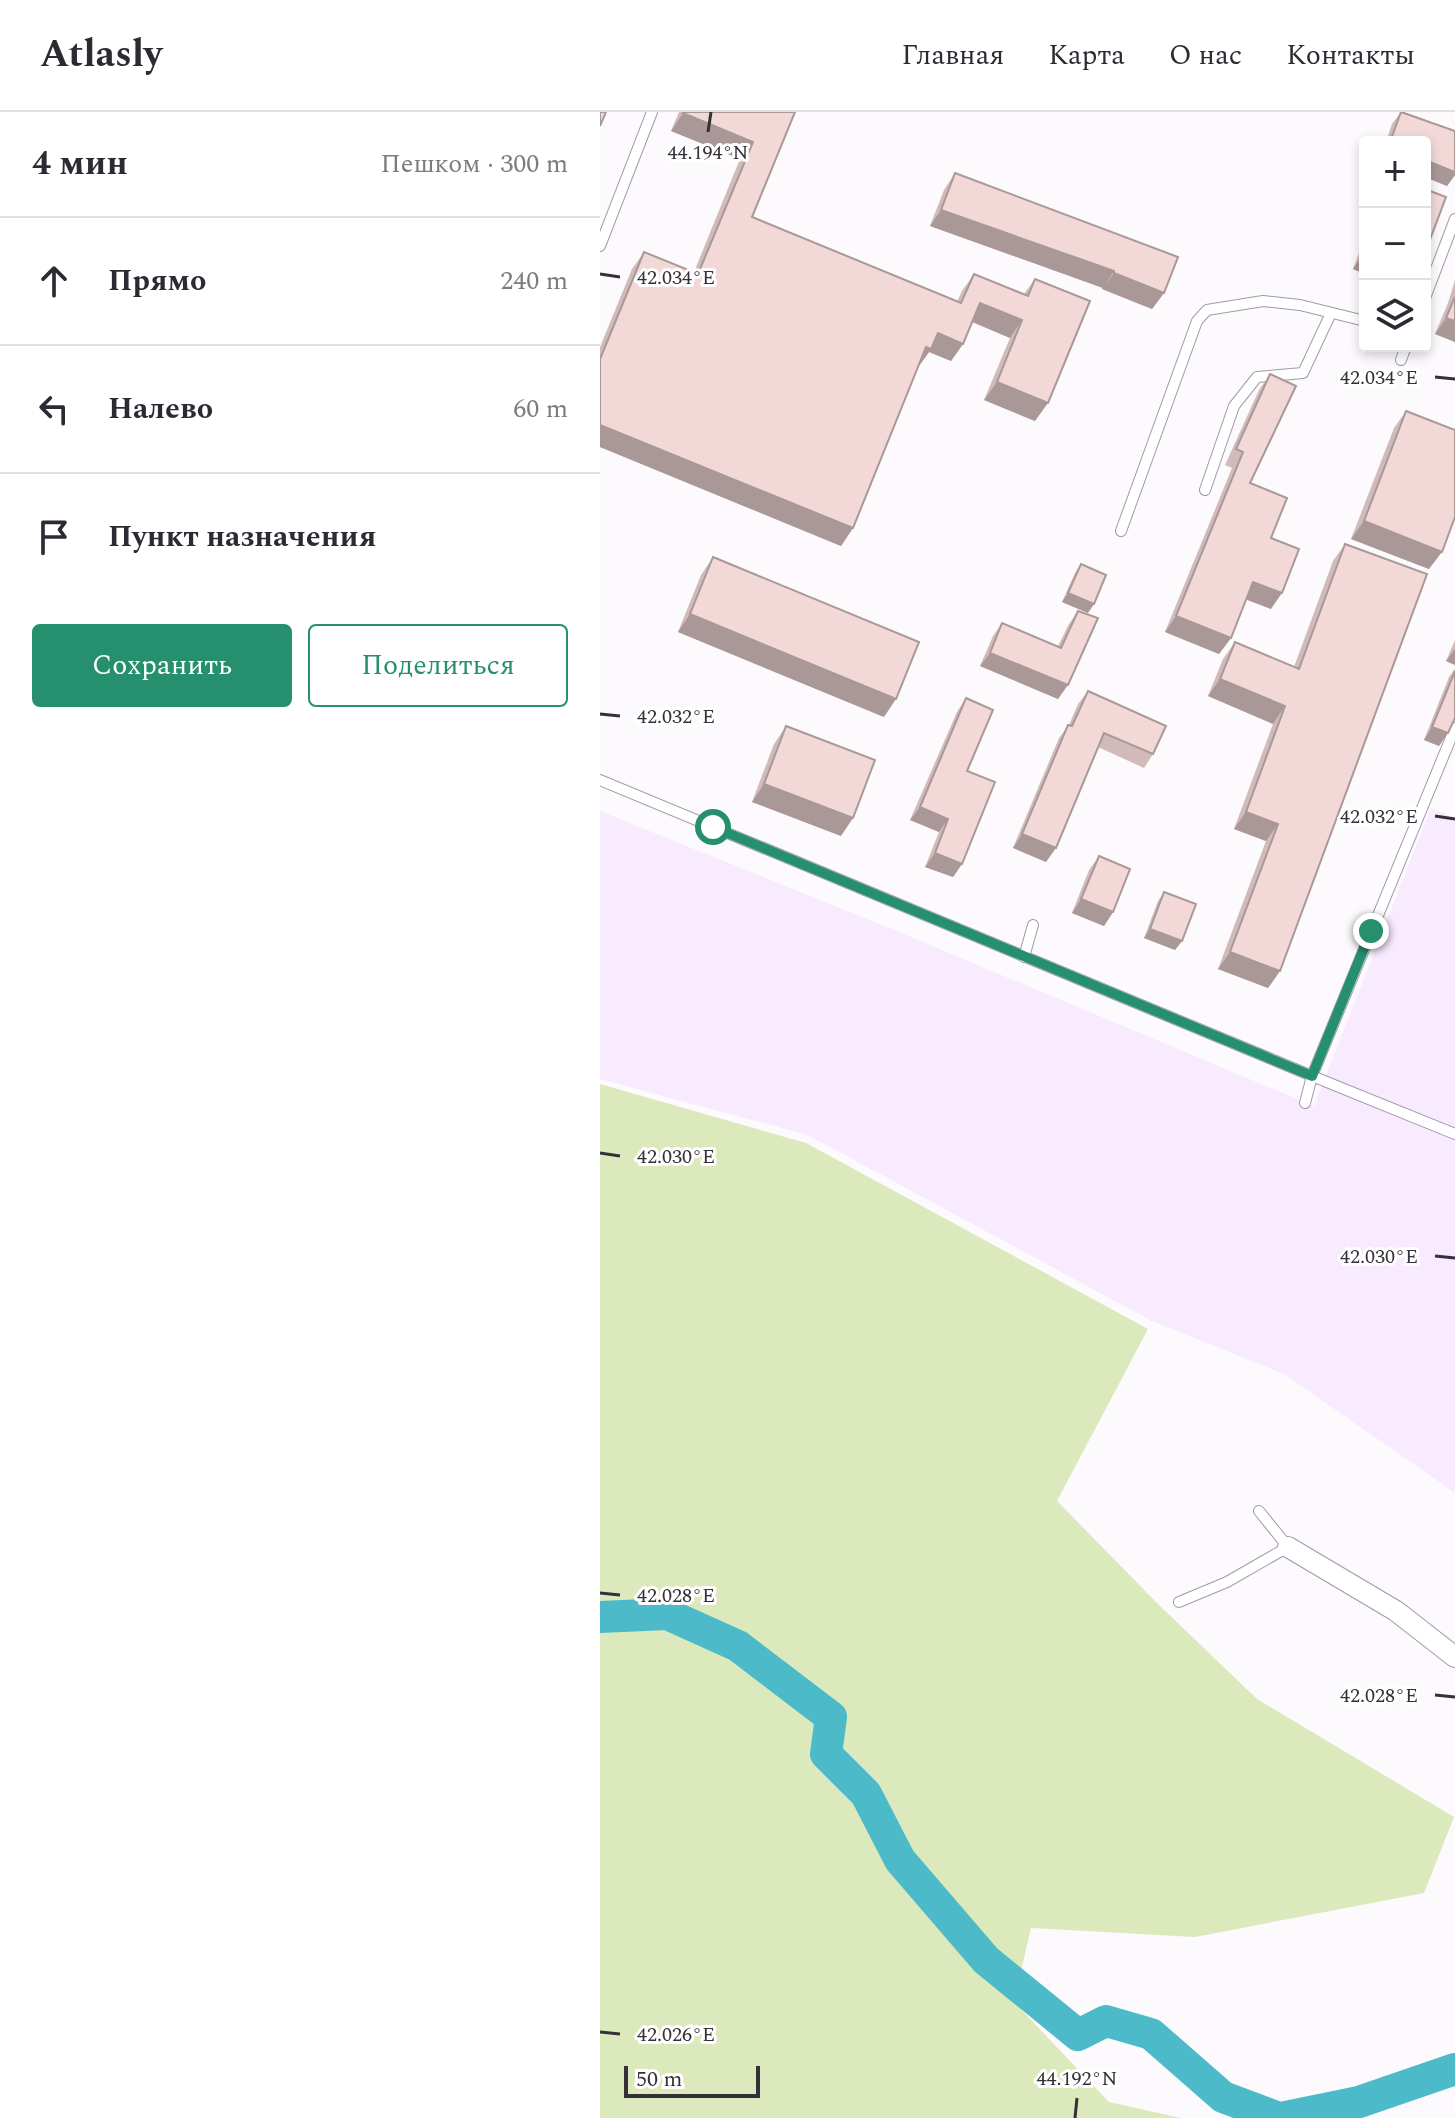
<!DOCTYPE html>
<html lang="ru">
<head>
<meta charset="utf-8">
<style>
	body { margin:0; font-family:Spectral,serif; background:#f7f7f7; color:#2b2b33 }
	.controls { position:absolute; right:24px; top:24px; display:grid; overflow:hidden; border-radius:8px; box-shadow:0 4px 12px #0003 }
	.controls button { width:72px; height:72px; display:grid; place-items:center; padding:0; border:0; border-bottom:2px solid #e1e1e2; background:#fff; color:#2b2b33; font:40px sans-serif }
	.scale { position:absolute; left:24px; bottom:20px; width:136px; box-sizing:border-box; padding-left:8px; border:4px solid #353037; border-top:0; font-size:22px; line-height:28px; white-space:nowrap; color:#353037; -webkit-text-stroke:6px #fff; paint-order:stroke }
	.stop { position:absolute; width:24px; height:24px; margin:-18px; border:6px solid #26906e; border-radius:50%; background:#fff }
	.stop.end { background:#26906e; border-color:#fff; box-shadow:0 2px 8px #0008 }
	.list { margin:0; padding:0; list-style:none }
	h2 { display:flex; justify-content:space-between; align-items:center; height:104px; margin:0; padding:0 32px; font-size:34px }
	h2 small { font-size:26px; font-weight:400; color:#7c7c81 }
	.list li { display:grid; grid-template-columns:52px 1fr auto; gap:24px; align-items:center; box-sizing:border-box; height:128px; padding:0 32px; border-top:2px solid #e1e1e2 }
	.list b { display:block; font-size:30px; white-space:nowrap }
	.list em { font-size:26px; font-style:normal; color:#7c7c81 }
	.actions { display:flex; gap:16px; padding:24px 32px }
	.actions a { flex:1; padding:18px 0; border:2px solid #26906e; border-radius:8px; text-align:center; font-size:28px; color:#26906e }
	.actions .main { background:#26906e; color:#fff }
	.icon { flex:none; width:44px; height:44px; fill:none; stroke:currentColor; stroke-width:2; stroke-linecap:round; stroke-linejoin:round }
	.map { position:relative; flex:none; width:855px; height:2006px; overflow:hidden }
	header { display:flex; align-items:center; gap:48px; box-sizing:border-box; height:112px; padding:0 40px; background:#fff; border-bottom:2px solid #e1e1e2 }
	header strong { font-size:38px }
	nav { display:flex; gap:44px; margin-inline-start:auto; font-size:28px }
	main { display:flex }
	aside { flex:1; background:#fff }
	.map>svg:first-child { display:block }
</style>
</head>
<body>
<header>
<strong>Atlasly</strong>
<nav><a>Главная</a><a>Карта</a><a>О нас</a><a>Контакты</a></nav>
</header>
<main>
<aside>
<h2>4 мин<small>Пешком · 300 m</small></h2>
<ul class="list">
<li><svg class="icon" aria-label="ahead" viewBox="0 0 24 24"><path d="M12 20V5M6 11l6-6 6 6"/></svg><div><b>Прямо</b></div><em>240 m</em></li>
<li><svg class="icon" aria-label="left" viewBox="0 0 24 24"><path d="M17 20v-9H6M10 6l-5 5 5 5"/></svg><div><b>Налево</b></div><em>60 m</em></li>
<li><svg class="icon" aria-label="arrive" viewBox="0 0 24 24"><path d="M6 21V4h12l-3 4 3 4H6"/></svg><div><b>Пункт назначения</b></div></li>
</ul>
<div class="actions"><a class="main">Сохранить</a><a>Поделиться</a></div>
</aside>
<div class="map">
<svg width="855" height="2006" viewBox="0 0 855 2006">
	<rect width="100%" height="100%" fill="#fcfafd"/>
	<path fill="#f8eaff" d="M 831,696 L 855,706 L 855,1381 L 684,1262 L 552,1209 L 208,1023 L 0,967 L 0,699 L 299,820 L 714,994 Z"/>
	<path fill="#dce9bc" d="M 0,972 L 206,1031 L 548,1217 L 457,1389 L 559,1493 L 657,1587 L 854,1705 L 824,1781 L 595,1825 L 431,1816 L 414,1890 L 509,1990 L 581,2006 L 0,2006 Z"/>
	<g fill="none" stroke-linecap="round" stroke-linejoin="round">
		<path stroke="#4cbac8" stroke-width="32" d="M 0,1505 L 67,1502 L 138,1534 L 231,1605 L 226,1642 L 266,1682 L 300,1748 L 386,1848 L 478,1923 L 506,1909 L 551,1922 L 623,1985 L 679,2006
			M 681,2006 L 759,1990 L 855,1957"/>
		<g stroke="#a498a9" stroke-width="12">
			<path id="lane" d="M 0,134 L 52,0
				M 825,186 L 855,107
				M 801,248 L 806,234
				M 605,378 L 634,294 L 657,265 L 703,261 L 731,201
				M 521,419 L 597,209 L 607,198 L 663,189 L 700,193 L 765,209
				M 0,668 L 712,964 L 855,1022
				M 424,845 L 433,813
				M 705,991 L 712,964 L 855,616
				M 579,1490 L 627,1470 L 688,1435 L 659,1399"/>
		</g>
		<g stroke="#a498a9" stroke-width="22">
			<path id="street" d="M 688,1435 L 796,1499 L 855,1545"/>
		</g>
		<use href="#lane" stroke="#fff" stroke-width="10"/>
		<use href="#street" stroke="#fff" stroke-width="20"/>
	</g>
	<path fill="#d0bbba" d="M 79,0 L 195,0 L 152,105 L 357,190 L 362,179 L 374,162 L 424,182 L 435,167 L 435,309 L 384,288 L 410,226 L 372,210 L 363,232 L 351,249 L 329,240 L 319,254 L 253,416 L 241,434 L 0,335 L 0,235 L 32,157 L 44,140 L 94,160 L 140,47 L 71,19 Z
		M 801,0 L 804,0 L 855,19 L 855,63 L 847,74 L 825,65 L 825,30 L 786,30 L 792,12 Z
		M 355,61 L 564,181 L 552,197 L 502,177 L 503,176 L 330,114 L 344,78 Z
		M 765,125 L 765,162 L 753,157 Z
		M 855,168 L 855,230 L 835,222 L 848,191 Z
		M 670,262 L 650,371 L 671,426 L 671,497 L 646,487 L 631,526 L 619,542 L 565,520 L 632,356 L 625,353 L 659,278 Z
		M 806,299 L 829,457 L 751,427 L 794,316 Z
		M 745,432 L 680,859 L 668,876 L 618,857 L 666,729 L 634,717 L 673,612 L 608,584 L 623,547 L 635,530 L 694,555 L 733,449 Z
		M 113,445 L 284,605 L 78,520 L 101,463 Z
		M 481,452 L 488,501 L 462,490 L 475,461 Z
		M 478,499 L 458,587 L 380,554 L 393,524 L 402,511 L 458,534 L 469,512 Z
		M 855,528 L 855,553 L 846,549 Z
		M 855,557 L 855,606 L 848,621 L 839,634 L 824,628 L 849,565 Z
		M 488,579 L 553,642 L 544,656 L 498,635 L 446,750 L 413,736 L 459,626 L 469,613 L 478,592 Z
		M 366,586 L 367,659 L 362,752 L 353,765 L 325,755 L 339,720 L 310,708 L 357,600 Z
		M 186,614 L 241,724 L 152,690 L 174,632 Z
		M 499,744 L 513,800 L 504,814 L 472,801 L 489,758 Z
		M 564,780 L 582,829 L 575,838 L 544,826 L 558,789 Z"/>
	<path fill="#a99897" d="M 83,1 L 153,30 L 140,47 L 71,19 Z
		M 825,48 L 855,60 L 855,63 L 847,74 L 825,65 Z
		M 341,98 L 514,159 L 503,176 L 330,114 Z
		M 765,140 L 765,162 L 753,157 Z
		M 514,161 L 564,181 L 552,197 L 502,177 Z
		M 380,191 L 422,208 L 410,226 L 368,208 Z
		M 846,206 L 855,209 L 855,230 L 835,222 Z
		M 338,221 L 363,232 L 351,249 L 329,240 L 319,254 L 326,235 Z
		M 397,270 L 448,291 L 435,309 L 384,288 Z
		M 0,313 L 253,416 L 241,434 L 0,335 Z
		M 764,409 L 842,440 L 829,457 L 751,427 Z
		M 653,470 L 682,481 L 671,497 L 642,486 Z
		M 468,481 L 494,492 L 488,501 L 462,490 Z
		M 90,502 L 296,587 L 284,605 L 78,520 Z
		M 576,504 L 631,526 L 619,542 L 565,520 Z
		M 855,537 L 855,553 L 846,549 Z
		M 390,541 L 468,573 L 458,587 L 380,554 Z
		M 620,567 L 685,594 L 673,612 L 608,584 Z
		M 832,615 L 848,621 L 839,634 L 824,628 Z
		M 164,672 L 253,706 L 241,724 L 152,690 Z
		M 320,695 L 348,707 L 339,720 L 310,708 Z
		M 646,700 L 678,712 L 666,729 L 634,717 Z
		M 422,722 L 456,736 L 446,750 L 413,736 Z
		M 335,741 L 362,752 L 353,765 L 325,755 Z
		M 481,787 L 513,800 L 504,814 L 472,801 Z
		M 550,817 L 582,829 L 575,838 L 544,826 Z
		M 630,840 L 680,859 L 668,876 L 618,857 Z"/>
	<path fill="#f2d9d8" stroke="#a99897" stroke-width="2" d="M 0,0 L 6,0 L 0,14 Z
		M 84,0 L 195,0 L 152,105 L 361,191 L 374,162 L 428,184 L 435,167 L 490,189 L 448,291 L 397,270 L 422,208 L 380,191 L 363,232 L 338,221 L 331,237 L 326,235 L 253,416 L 0,313 L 0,247 L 44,140 L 98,162 L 153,30 L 83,1 Z
		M 801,0 L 855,19 L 855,60 L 825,48 L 825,30 L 790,30 Z
		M 355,61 L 578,145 L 564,181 L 514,161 L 514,159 L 341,98 Z
		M 825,77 L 846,85 L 825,141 Z
		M 855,185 L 855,209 L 846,206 Z
		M 670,262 L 696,274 L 650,371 L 687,386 L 671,426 L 699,437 L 682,481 L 653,470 L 631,526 L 576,504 L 643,340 L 636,337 Z
		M 806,299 L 855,318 L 855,405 L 842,440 L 764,409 Z
		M 745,432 L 827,462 L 680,859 L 630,840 L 678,712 L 646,700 L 685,594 L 620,567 L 635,530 L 699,557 Z
		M 113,445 L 319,530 L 296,587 L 90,502 Z
		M 481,452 L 506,463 L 494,492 L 468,481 Z
		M 478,499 L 498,506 L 468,573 L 390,541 L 402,511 L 461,536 Z
		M 855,559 L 855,606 L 848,621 L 832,615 Z
		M 488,579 L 566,614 L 553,642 L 504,621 L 456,736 L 422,722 L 468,613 L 472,614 Z
		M 366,586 L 393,598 L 367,659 L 395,670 L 362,752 L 335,741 L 348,707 L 320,695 Z
		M 186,614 L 275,648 L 253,706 L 164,672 Z
		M 499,744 L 530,757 L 513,800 L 481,787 Z
		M 564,780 L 596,792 L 582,829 L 550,817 Z"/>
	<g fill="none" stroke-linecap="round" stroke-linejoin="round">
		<path stroke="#26906e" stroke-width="10" d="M 113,715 L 712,964 L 771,819"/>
	</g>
	<path fill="none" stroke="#353037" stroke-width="3" d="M 108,20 L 111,0M 0,162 L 20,165M 835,265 L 855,267M 0,602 L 20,604M 835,704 L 855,707M 0,1041 L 20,1044M 835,1144 L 855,1146M 0,1481 L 20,1483M 835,1583 L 855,1585M 0,1920 L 20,1922M 475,2006 L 477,1986"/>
	<g font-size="20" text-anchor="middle" fill="#353037" stroke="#fff" stroke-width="6" stroke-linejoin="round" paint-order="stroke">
		<text x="108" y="47">44.194°N</text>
		<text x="76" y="172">42.034°E</text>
		<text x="779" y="272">42.034°E</text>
		<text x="76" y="611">42.032°E</text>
		<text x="779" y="711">42.032°E</text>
		<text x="76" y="1051">42.030°E</text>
		<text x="779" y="1151">42.030°E</text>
		<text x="76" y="1490">42.028°E</text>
		<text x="779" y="1590">42.028°E</text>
		<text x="76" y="1929">42.026°E</text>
		<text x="477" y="1973">44.192°N</text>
	</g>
</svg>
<div class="controls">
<button>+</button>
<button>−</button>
<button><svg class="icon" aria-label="layers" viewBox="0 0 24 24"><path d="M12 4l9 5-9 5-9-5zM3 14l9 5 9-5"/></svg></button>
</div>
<div class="scale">50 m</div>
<div class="stop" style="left:113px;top:715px"></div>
<div class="stop end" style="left:771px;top:819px"></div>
</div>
</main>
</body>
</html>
